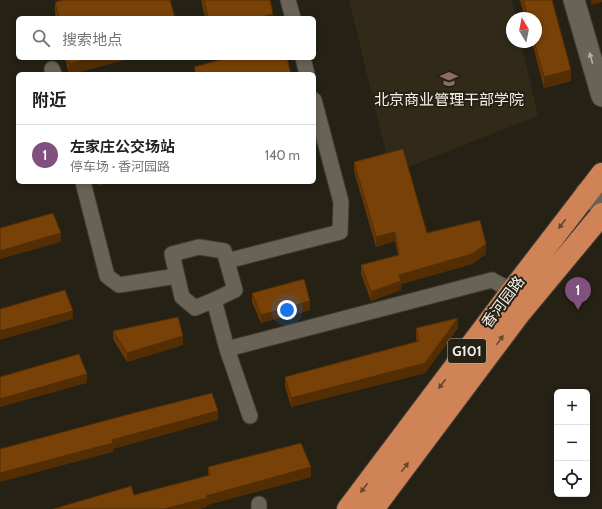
<!DOCTYPE html>
<html lang="zh">
<head>
<meta charset="utf-8">
<style>
	body { margin:0; font-family:Cabin,"Noto Sans SC",sans-serif; background:#f2f2f2; color:#202124 }
	.controls { position:absolute; right:12px; bottom:12px; display:grid; overflow:hidden; border-radius:6px; box-shadow:0 2px 6px #0003 }
	.controls button { width:36px; height:36px; display:grid; place-items:center; padding:0; border:0; border-bottom:1px solid #e0e0e0; background:#fff; color:#202124; font:20px sans-serif }
	.compass { position:absolute; left:506px; top:12px; width:36px; height:36px; border-radius:50%; background:#fff; box-shadow:0 2px 6px #0003; rotate:350deg }
	.you { position:absolute; left:287px; top:310px; width:14px; height:14px; margin:-10px; border:3px solid #fff; border-radius:50%; background:#1a73e8; box-shadow:0 0 0 6px #1a73e833 }
	.badge { display:grid; place-items:center; width:26px; height:26px; border-radius:50%; background:#80507f; color:#fff; font-size:13px; font-weight:700 }
	.pin { position:absolute; translate:-50% -33px; filter:drop-shadow(0 1px 2px #0008) }
	.pin::after { content:''; position:absolute; top:21px; width:14px; height:12px; background:inherit; clip-path:polygon(0 0,100% 0,50% 100%) }
	.list { margin:0; padding:0; list-style:none }
	h2 { display:flex; justify-content:space-between; align-items:center; height:52px; margin:0; padding:0 16px; font-size:17px }
	h2 small { font-size:13px; font-weight:400; color:#757577 }
	.list li { display:grid; grid-template-columns:26px 1fr auto; gap:12px; align-items:center; box-sizing:border-box; height:60px; padding:0 16px; border-top:1px solid #e0e0e0 }
	.list b { display:block; font-size:15px; white-space:nowrap }
	.list p { margin:0; font-size:13px; white-space:nowrap; color:#757577 }
	.list em { font-size:13px; font-style:normal; color:#757577 }
	.icon { flex:none; width:22px; height:22px; fill:none; stroke:currentColor; stroke-width:2; stroke-linecap:round; stroke-linejoin:round }
	.map { position:relative; flex:none; width:602px; height:509px; overflow:hidden }
	.search { position:absolute; background:#fff; box-shadow:0 2px 6px #0003; left:16px; top:16px; width:300px; height:44px; display:flex; align-items:center; gap:10px; box-sizing:border-box; padding:0 14px; border-radius:6px; color:#757577; font-size:15px }
	.panel { position:absolute; background:#fff; box-shadow:0 2px 6px #0003; left:16px; top:72px; width:300px; height:112px; border-radius:6px }
	.map>svg:first-child { display:block }
</style>
</head>
<body>
<div class="map">
<svg width="602" height="509" viewBox="0 0 602 509">
	<rect width="100%" height="100%" fill="#262115"/>
	<path fill="#312a18" d="M 349,0 L 512,0 L 516,18 L 512,18 L 512,42 L 521,42 L 538,116 L 391,174 Z"/>
	<g fill="none" stroke-linecap="round" stroke-linejoin="round">
		<g stroke="#413d35" stroke-width="17">
			<path id="street" d="M 288,0 L 293,18
				M 303,58 L 307,74
				M 52,69 L 54,74
				M 83,182 L 107,276 L 119,285 L 177,276
				M 227,261 L 340,232 L 341,202 L 314,100
				M 214,300 L 195,308 L 182,297 L 172,254 L 199,247 L 224,251 L 235,290 L 214,300 L 227,349 L 250,416
				M 227,349 L 492,280 L 512,291
				M 259,504 L 259,509"/>
		</g>
		<g stroke="#413d35" stroke-width="23">
			<path id="secondary" d="M 574,0 L 602,96
				M 586,193 L 602,206"/>
		</g>
		<g stroke="#413d35" stroke-width="24">
			<path id="highway" d="M 348,509 L 512,291 L 602,174
				M 373,509 L 519,314 L 602,214"/>
		</g>
		<use href="#street" stroke="#696356" stroke-width="15"/>
		<use href="#secondary" stroke="#696356" stroke-width="21"/>
		<use href="#highway" stroke="#d08357" stroke-width="22"/>
	</g>
	<path fill="#663806" d="M 201,0 L 270,0 L 273,18 L 205,18 Z
		M 520,0 L 552,0 L 571,81 L 544,88 L 532,42 L 536,42 L 536,18 L 525,18 Z
		M 55,2 L 175,18 L 56,18 L 55,13 Z
		M 65,58 L 132,58 L 71,74 L 69,74 Z
		M 354,162 L 427,233 L 486,254 L 472,264 L 401,284 L 401,290 L 371,301 L 361,274 L 361,265 L 398,255 L 395,241 L 376,247 L 354,171 Z
		M 252,293 L 310,310 L 261,323 L 252,302 Z
		M 416,328 L 458,328 L 425,373 L 291,407 L 285,386 L 285,377 L 417,342 L 416,338 Z
		M 113,331 L 183,345 L 127,362 L 113,339 Z
		M 208,467 L 311,477 L 207,505 L 207,507 L 134,495 L 208,476 Z"/>
	<path fill="#532e05" d="M 591,0 L 602,0 L 602,2 L 591,5 Z
		M 273,14 L 273,18 L 257,18 Z
		M 91,58 L 132,58 L 69,74 L 69,64 Z
		M 571,70 L 571,81 L 544,88 L 544,77 Z
		M 98,182 L 115,182 L 98,186 Z
		M 395,232 L 395,241 L 376,247 L 376,237 Z
		M 61,233 L 61,242 L 0,259 L 0,251 Z
		M 486,244 L 486,254 L 472,264 L 401,284 L 401,290 L 371,301 L 371,292 L 399,275 Z
		M 310,301 L 310,310 L 261,323 L 261,315 Z
		M 73,311 L 73,319 L 0,340 L 0,331 Z
		M 458,318 L 458,328 L 425,373 L 291,407 L 291,398 L 425,363 Z
		M 183,336 L 183,345 L 127,362 L 127,353 Z
		M 87,374 L 87,383 L 0,407 L 0,399 Z
		M 218,411 L 218,420 L 113,449 L 113,452 L 0,482 L 0,473 L 112,440 Z
		M 311,467 L 311,477 L 207,505 L 207,507 L 200,509 L 164,509 L 206,496 Z"/>
	<path fill="#774107" stroke="#532e05" d="M 63,0 L 170,0 L 175,18 L 59,18 L 55,2 Z
		M 204,0 L 270,0 L 273,14 L 257,18 L 208,18 Z
		M 523,0 L 552,0 L 571,70 L 544,77 L 534,42 L 536,42 L 536,18 L 528,18 Z
		M 68,58 L 91,58 L 69,64 Z
		M 227,58 L 287,58 L 291,74 L 196,74 L 194,67 Z
		M 403,149 L 427,233 L 480,220 L 486,244 L 472,254 L 399,275 L 401,281 L 371,292 L 361,265 L 399,255 L 395,232 L 376,237 L 354,162 Z
		M 53,213 L 61,233 L 0,251 L 0,228 Z
		M 304,279 L 310,301 L 261,315 L 252,293 Z
		M 65,290 L 73,311 L 0,331 L 0,309 Z
		M 178,317 L 183,336 L 127,353 L 113,331 Z
		M 458,318 L 425,363 L 291,398 L 285,377 L 419,341 L 416,328 Z
		M 79,354 L 87,374 L 0,399 L 0,377 Z
		M 212,393 L 218,411 L 112,440 L 113,443 L 0,473 L 0,449 L 126,415 Z
		M 301,443 L 311,467 L 206,496 L 207,498 L 164,509 L 53,509 L 131,486 L 134,495 L 210,475 L 208,467 Z"/>
	<defs><path id="oneway-solid" d="M-6-.8H1V-3.2L6.5 0L1 3.2V.8H-6Z"/></defs>
	<use fill="#b5b1a7" href="#oneway-solid" transform="translate(591 58) rotate(-106)"/>
	<g fill="#6a482f">
		<use href="#oneway-solid" transform="translate(562 224) rotate(127)"/>
		<use href="#oneway-solid" transform="translate(500 340) rotate(-54)"/>
		<use href="#oneway-solid" transform="translate(442 384) rotate(127)"/>
		<use href="#oneway-solid" transform="translate(405 467) rotate(-53)"/>
		<use href="#oneway-solid" transform="translate(364 488) rotate(127)"/>
	</g>
	<defs>
		<g id="university-bare" transform="scale(1.38)"><path d="M0-5L7-2L0 1L-7-2ZM-4 1L0 2.5L4 1V4Q0 6-4 4Z" fill="#8d6e63" stroke="#262115" stroke-width="2.5" paint-order="stroke"/></g>
	</defs>
	<g fill-rule="evenodd">
		<use href="#university-bare" x="449" y="79"/>
	</g>
	<g text-anchor="middle" dominant-baseline="central" stroke-width="4" stroke-linejoin="round" paint-order="stroke">
		<rect fill="#262115" stroke="#b6b3a9" stroke-width="1" x="448" y="339" width="38" height="24" rx="3"/>
		<g font-size="14" font-weight="bold" fill="#f4f1e9">
			<text x="467" y="351">G101</text>
		</g>
		<g font-size="15" fill="#f4f1e9" stroke="#262115">
			<text x="449" y="100">北京商业管理干部学院</text>
		</g>
		<g font-size="15" fill="#f4f1e9" stroke="#262115">
			<text transform="translate(503 302) rotate(-53)">香河园路</text>
		</g>
	</g>
</svg>
<div class="controls">
<button>+</button>
<button>−</button>
<button><svg class="icon" aria-label="locate" viewBox="0 0 24 24"><circle cx="12" cy="12" r="6"/><path d="M12 2v4M12 18v4M2 12h4M18 12h4"/></svg></button>
</div>
<svg class="compass" viewBox="-18 -18 36 36"><path d="M0-13l5 13h-10z" fill="#e53935"/><path d="M0 13l5-13h-10z" fill="#757577"/></svg>
<div class="you"></div>
<div class="pin badge" style="left:578px;top:310px">1</div>
<div class="search"><svg class="icon" aria-label="search" viewBox="0 0 24 24"><circle cx="10" cy="10" r="6"/><path d="M15 15l6 6"/></svg>搜索地点</div>
<section class="panel">
<h2>附近<small></small></h2>
<ul class="list">
<li><span class="badge">1</span><div><b>左家庄公交场站</b><p>停车场 · 香河园路</p></div><em>140 m</em></li>
</ul>
</section>
</div>
</body>
</html>
